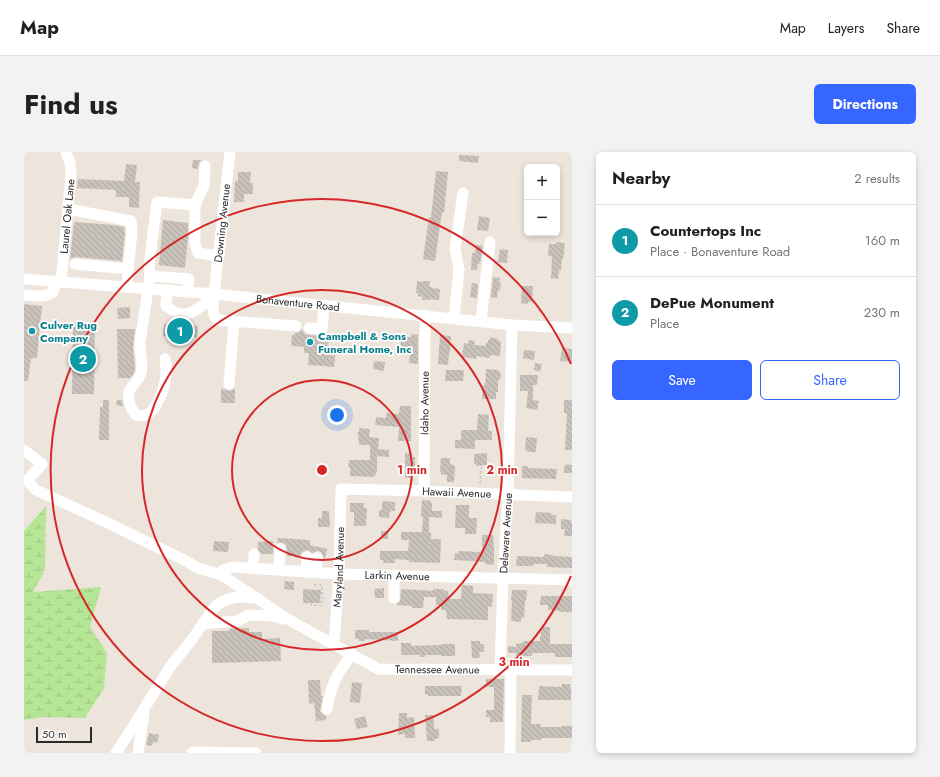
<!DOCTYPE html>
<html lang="en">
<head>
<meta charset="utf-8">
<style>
	body { margin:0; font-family:Jost,sans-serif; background:#f2f2f2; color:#202124 }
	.controls { position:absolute; right:12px; top:12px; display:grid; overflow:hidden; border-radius:6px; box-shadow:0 2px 6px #0003 }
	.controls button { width:36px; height:36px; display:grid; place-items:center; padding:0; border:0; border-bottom:1px solid #e0e0e0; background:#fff; color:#202124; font:20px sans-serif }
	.scale { position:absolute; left:12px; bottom:10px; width:56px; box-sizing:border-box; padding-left:4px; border:2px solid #2a2a2a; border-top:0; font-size:11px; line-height:14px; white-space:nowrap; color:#2a2a2a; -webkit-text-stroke:3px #fff; paint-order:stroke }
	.you { position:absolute; left:313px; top:263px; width:14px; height:14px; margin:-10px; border:3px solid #fff; border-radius:50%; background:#1a73e8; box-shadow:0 0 0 6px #1a73e833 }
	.badge { display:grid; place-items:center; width:26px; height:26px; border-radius:50%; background:#3765ff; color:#fff; font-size:13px; font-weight:700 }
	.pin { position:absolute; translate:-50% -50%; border:2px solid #fff; box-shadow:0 1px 4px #0006 }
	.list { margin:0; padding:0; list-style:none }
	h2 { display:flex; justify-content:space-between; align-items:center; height:52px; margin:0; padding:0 16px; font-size:17px }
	h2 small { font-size:13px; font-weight:400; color:#757577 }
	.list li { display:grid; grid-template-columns:26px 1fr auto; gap:12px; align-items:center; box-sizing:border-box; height:72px; padding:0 16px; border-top:1px solid #e0e0e0 }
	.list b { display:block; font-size:15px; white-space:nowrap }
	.list p { margin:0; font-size:13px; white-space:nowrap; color:#757577 }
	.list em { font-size:13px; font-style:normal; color:#757577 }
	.actions { display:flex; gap:8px; padding:12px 16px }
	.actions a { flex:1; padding:9px 0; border:1px solid #3765ff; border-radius:6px; text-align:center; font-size:14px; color:#3765ff }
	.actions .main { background:#3765ff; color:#fff }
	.map { position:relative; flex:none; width:548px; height:601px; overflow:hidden; border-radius:6px }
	header { display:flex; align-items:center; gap:24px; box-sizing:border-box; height:56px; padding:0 20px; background:#fff; border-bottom:1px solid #e0e0e0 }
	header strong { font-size:19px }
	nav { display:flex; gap:22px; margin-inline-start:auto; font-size:14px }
	.intro { display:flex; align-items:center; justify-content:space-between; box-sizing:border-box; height:96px; padding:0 24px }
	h1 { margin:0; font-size:28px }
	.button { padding:10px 18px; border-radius:6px; background:#3765ff; color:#fff; font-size:14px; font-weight:700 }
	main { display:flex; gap:24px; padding:0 24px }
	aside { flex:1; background:#fff; border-radius:6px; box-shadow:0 2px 6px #0003 }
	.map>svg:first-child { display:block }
</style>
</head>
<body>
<header>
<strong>Map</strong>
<nav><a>Map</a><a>Layers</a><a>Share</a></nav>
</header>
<div class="intro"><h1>Find us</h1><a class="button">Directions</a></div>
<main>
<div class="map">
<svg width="548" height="601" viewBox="0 0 548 601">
	<defs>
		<pattern id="wetland-marsh" width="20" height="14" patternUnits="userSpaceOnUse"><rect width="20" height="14" fill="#b5e696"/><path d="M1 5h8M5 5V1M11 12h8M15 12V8" fill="none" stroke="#9cc581"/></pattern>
		<pattern id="building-back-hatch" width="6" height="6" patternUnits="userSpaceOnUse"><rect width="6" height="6" fill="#c8c2bb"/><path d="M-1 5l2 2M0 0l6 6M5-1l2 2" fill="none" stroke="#aca7a1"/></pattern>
	</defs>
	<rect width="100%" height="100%" fill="#ede5dc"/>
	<path fill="url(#wetland-marsh)" d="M 22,354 L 21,418 L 9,440 L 77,435 L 66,475 L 83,501 L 80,536 L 61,566 L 20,565 L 0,568 L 0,379 Z"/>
	<path fill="url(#building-back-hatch)" d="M 435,3 L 455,4 L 454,11 L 435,9 Z
		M 169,8 L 177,8 L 175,11 L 174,17 L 168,16 Z
		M 102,12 L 113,13 L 111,30 L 116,30 L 115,56 L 105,55 L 105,45 L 92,45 L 92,38 L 53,36 L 54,27 L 100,29 Z
		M 412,19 L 424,20 L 420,61 L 418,60 L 411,109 L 399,107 L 405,65 L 407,65 Z
		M 214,20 L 227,20 L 226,31 L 229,31 L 229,42 L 220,42 L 220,50 L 210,50 L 211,29 L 214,29 Z
		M 455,64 L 466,66 L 464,79 L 453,78 Z
		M 139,68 L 164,71 L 164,86 L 161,116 L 135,113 Z
		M 50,70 L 89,73 L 100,75 L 101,81 L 98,109 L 52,105 L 46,107 Z
		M 532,90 L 541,91 L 539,107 L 538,107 L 537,118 L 535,118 L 534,127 L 527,126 L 528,104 L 524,104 L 525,92 L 532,92 Z
		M 452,93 L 459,94 L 456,112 L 454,111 L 453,118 L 447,118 L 448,101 L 451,101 Z
		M 476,97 L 484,98 L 483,111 L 474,110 Z
		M 469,125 L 476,126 L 475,130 L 477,130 L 476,139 L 474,138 L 473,146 L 467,145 Z
		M 393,129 L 399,130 L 400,129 L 406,129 L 405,135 L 408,135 L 408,136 L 416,137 L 415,148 L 406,147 L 406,148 L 398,148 L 399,145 L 394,144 L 394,141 L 392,141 Z
		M 448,131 L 454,132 L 453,146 L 446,145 Z
		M 498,134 L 509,134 L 508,150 L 504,150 L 504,152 L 497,151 Z
		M 0,152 L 18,154 L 13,206 L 7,206 L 4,229 L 0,229 Z
		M 106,155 L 106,166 L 94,167 L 93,156 Z
		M 49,171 L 71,171 L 70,242 L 48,242 Z
		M 140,172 L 174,174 L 173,186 L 139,184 Z
		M 93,177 L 111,177 L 109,195 L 111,216 L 110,221 L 106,226 L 94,226 Z
		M 278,177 L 281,182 L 285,183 L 305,185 L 304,195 L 312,196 L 310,215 L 284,213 L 285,201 L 280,201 L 280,195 L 267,194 L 268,183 L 271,183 L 271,181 L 275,180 Z
		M 388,182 L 394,183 L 394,212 L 385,211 L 386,200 L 376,198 L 377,186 L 381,187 L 381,185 L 387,185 Z
		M 416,183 L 427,184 L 426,200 L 425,200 L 424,213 L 414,212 Z
		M 466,185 L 474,187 L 474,189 L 477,189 L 476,204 L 467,203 L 466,206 L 453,204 L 452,207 L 438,205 L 440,191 L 444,192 L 445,188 L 451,189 L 450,193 L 462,194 L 462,191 L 464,191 L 464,188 L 466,188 Z
		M 538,196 L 548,197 L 548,210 L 536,209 Z
		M 500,198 L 511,199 L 510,208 L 499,206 Z
		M 350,209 L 361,210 L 360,219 L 349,217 Z
		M 511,211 L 518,212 L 516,220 L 510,218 Z
		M 462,217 L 474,218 L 474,219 L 477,220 L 476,228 L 474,228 L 474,240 L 472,240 L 472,247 L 458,247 L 459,233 L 461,233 Z
		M 422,218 L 440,218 L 439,229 L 421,229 Z
		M 496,223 L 514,223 L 513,233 L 509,233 L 509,248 L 515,249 L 513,258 L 502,256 L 504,239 L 496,239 Z
		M 197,237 L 200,237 L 205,239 L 211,237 L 211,251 L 197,251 Z
		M 79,248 L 85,248 L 85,288 L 75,288 L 76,255 L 79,255 Z
		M 93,248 L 98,248 L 99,254 L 92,253 Z
		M 540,248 L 548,248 L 548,298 L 541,298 L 543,261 L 540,261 Z
		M 376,254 L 387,254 L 387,289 L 374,289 L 375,275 L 351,273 L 352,265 L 362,266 L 362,261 L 375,262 Z
		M 454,262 L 465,263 L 464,279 L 468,279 L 468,288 L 451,288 L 451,297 L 431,296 L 431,288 L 437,288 L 437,278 L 453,278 Z
		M 335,276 L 346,277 L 345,285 L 355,286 L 354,297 L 365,298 L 365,305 L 353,304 L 353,320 L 352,320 L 351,324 L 349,324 L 349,325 L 326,324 L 326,315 L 324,315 L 325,308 L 346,308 L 346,293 L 335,293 L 334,280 L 335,280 Z
		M 502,285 L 513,286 L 512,300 L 504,300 L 504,299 L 502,299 L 502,297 L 501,297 Z
		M 381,301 L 387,301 L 387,305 L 391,305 L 391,318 L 388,318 L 388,326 L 381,326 Z
		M 463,301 L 463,313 L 452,314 L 452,312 L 450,312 L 450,302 Z
		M 417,306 L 426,306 L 426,312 L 431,314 L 430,330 L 423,330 L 423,323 L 417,322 L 417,320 L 416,320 Z
		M 542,312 L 548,313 L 548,321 L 540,321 L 540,313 L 542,314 Z
		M 498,314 L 504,314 L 504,316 L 533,317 L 532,327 L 498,326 Z
		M 398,348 L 407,349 L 407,351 L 408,351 L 408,359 L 418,359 L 418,366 L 405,365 L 405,381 L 407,381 L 407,387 L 417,387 L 416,411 L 385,410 L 385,408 L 371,407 L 371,411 L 359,411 L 359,408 L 356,408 L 356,399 L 384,399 L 385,388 L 377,388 L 377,380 L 398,380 L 399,365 L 397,365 Z
		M 358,349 L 371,350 L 371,359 L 366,359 L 365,366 L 355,365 L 355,358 L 358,358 Z
		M 326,351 L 340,351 L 340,356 L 343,356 L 342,374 L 330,374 L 330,360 L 326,360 Z
		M 432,353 L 445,353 L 445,366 L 453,366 L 452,382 L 441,382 L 441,376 L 431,376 Z
		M 298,359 L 305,359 L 306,375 L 294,375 L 294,366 L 298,366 Z
		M 512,360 L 528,361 L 527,363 L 532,363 L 532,372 L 511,371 Z
		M 537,367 L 547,368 L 547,371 L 548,371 L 548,384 L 540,384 L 541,377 L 537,377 Z
		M 357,379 L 364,379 L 364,387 L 357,387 Z
		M 458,383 L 469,383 L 470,397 L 470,413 L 461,412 L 461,410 L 430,408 L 431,401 L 434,402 L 435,399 L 456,400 L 456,399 L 458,399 Z
		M 254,386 L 286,388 L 286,393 L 303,397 L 301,407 L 300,407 L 299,403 L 297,400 L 293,399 L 288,401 L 284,398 L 280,399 L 277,401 L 276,404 L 263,404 L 263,397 L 262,393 L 259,391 L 257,390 L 253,391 Z
		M 190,389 L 205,390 L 204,400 L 189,399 Z
		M 249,389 L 249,402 L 237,402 L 234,397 L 234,390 Z
		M 520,402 L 529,403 L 529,404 L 548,405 L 548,416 L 523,415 L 523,412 L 509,412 L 509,414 L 492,414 L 493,404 L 520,405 Z
		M 261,429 L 270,430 L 270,438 L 260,437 Z
		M 438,433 L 449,434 L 449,441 L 469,442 L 468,455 L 464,454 L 464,468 L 423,467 L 422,458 L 417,458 L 417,453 L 412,453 L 412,445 L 400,445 L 399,456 L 388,456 L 389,454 L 372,453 L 376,449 L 377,438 L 378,437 L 409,439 L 409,437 L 420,437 L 420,439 L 424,439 L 425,447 L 437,447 Z
		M 360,436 L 360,446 L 351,446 L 350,437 Z
		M 279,437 L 297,438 L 296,451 L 279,451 Z
		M 488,438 L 503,438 L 502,449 L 501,449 L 500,466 L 497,466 L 497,470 L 487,469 L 488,448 L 487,448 Z
		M 517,444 L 548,444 L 548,460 L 537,460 L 537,459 L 524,458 L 524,453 L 516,453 Z
		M 517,475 L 526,475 L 526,492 L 548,492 L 548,505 L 531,505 L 531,501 L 508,501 L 508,504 L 492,504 L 492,501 L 484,501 L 484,494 L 492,495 L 492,492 L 499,491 L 499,489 L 516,489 L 516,484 L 517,484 Z
		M 225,476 L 225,480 L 238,480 L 238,487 L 256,486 L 257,509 L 188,511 L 188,479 L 205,479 L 205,477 Z
		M 331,478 L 345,478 L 345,480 L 374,480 L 374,489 L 341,487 L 341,489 L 335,489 L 335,487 L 331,487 Z
		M 447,489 L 456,489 L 456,492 L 460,492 L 460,500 L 455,500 L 456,506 L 448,506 Z
		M 377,491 L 387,491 L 387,494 L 417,493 L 417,492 L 431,492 L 431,504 L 417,504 L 417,503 L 401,503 L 401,505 L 396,505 L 396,503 L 377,503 Z
		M 462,527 L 480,527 L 479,570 L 466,570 L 466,565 L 462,565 L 462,558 L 470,558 L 470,535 L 462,535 Z
		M 284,528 L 296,528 L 297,544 L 299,544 L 296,559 L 298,562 L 302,564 L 302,568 L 292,569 L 290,551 L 285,552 Z
		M 328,530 L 338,531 L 336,551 L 326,550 Z
		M 538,532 L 546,532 L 546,535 L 547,535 L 547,548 L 514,548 L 515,534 L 538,535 Z
		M 401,534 L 438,534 L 437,544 L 404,544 L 404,542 L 401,542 Z
		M 498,543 L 508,543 L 507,572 L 517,572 L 517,575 L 538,575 L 538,574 L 548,574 L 548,586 L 518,586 L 517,588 L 507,588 L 507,590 L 497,590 Z
		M 375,561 L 383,561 L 383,566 L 390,565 L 391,586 L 381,586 L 381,582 L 374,583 Z
		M 401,563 L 410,563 L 410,577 L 415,577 L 415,586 L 411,587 L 411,589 L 403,589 Z
		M 341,564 L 344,575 L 333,577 L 330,567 Z
		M 125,581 L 135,583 L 133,591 L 129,590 L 128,594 L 122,593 Z"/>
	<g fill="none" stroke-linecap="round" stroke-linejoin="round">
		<path stroke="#c8c8c8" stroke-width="1.5" stroke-dasharray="3 2" stroke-linecap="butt" d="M 456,332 L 457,315
			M 290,433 L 298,433 L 298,446
			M 287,451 L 287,453 L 297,454 L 298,446 L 303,446"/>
		<g stroke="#fff" stroke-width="11">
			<path d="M 206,0 L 190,142 C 190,150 186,162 194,168 L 272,174"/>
			<path d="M 171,53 L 180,33 L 181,14"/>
			<path d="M 44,57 L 107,69 L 108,81 L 104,117"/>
			<path d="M 51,112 L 104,117 L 103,135"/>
			<path d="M 126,124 L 125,113 L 133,50 L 171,53 L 171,92 L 174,101 L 195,104"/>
			<path id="s1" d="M 0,127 L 190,142 L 488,173 L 548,176"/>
			<path id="s2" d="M 37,130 L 47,22 L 46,10 L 42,0"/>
			<path d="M 144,138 L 142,151 L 142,154 C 160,168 167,162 183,150 L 184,141"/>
			<path d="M 0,143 C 10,144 21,146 29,140 L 32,130"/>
			<path d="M 430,166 L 435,117 L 431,97 L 439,41"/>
			<path d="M 457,169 L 466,90"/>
			<path d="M 285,176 L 298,177 L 300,153"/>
			<path d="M 141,207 C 144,224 141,238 132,253 C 130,256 127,261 124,262 C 120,264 115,264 112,263 C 107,257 103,248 105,240 C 107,233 115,229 117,221 C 120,211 115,201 116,191 C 119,168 123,146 126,124 L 165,127 L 164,140"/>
			<path d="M 205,232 L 210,169"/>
			<path d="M 0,298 L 18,312 L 3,329 L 12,338 L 84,371 L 160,408 L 174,416 L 198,423 L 232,446"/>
			<path id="s3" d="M 400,339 L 401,163"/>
			<path d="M 229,417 L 230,402"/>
			<path id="s4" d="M 199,418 L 209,415 L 315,422 L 548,428"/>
			<path d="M 255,418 L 256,397"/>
			<path d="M 282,420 L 283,405"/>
			<path d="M 292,420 L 293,406"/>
			<path d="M 370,446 L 370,423"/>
			<path d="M 179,472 L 213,469 L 225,463 L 250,464 L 259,467"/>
			<path id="s5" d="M 310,492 L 315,422 L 317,337 L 400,339 L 548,345"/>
			<path id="s6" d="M 476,517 L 479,425 L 484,343 L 488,173"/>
			<path d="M 303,557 C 307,532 313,522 328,502"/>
			<path id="s7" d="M 92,601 L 105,581 L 146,515 L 169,486 L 189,457 L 193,453 L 197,450 L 208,446 L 214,445 L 233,446 L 257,463 L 269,470 L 354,517 L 548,518"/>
			<path d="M 114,601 L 120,561"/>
			<path d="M 168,601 L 170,600 L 232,601"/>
			<path d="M 486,601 L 487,517"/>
		</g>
	</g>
	<g fill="none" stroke="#d62828" stroke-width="2">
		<circle cx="298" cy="318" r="90"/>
		<circle cx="298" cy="318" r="180"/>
		<path d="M547 424A271 271 0 1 1 547 212"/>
	</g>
	<g fill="#0f9aa8" stroke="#fff" stroke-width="1.5">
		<circle cx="8" cy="179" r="4"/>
		<circle cx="286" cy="190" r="4"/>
	</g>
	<g text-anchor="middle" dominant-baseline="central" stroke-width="3.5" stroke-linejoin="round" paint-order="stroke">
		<g font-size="11" fill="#2a2a2a" stroke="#fff">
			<text stroke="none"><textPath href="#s2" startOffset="66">Laurel Oak Lane</textPath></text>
			<text transform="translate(198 71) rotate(-84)">Downing Avenue</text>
			<text stroke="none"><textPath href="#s1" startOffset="275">Bonaventure Road</textPath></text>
			<text stroke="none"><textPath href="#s3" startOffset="88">Idaho Avenue</textPath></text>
			<text stroke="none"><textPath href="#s5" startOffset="271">Hawaii Avenue</textPath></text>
			<text stroke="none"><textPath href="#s6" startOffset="136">Delaware Avenue</textPath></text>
			<text stroke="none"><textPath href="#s5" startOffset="77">Maryland Avenue</textPath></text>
			<text stroke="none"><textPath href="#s4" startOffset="175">Larkin Avenue</textPath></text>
			<text stroke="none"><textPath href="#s7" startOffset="421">Tennessee Avenue</textPath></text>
		</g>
		<g font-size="11" font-weight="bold" fill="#0d838f" stroke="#fff" text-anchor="start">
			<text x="16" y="173">Culver Rug<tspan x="16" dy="13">Company</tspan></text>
			<text x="294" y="184">Campbell &amp; Sons<tspan x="294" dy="13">Funeral Home, Inc</tspan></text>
		</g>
	</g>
	<circle cx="298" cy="318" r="6" fill="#d62828" stroke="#fff" stroke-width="2"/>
	<g font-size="12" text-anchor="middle" font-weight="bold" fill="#d62828" stroke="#fff" stroke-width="3.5" stroke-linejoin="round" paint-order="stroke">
		<text x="388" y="322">1 min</text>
		<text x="478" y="322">2 min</text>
		<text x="490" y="514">3 min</text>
	</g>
</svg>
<div class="controls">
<button>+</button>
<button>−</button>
</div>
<div class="scale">50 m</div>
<div class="you"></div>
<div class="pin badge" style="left:156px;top:179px;background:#0f9aa8">1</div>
<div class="pin badge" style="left:59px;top:207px;background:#0f9aa8">2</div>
</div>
<aside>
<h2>Nearby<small>2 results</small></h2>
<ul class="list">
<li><span class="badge" style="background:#0f9aa8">1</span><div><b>Countertops Inc</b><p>Place · Bonaventure Road</p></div><em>160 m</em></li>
<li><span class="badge" style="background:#0f9aa8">2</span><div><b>DePue Monument</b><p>Place</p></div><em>230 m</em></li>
</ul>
<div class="actions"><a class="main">Save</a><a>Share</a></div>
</aside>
</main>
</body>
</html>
